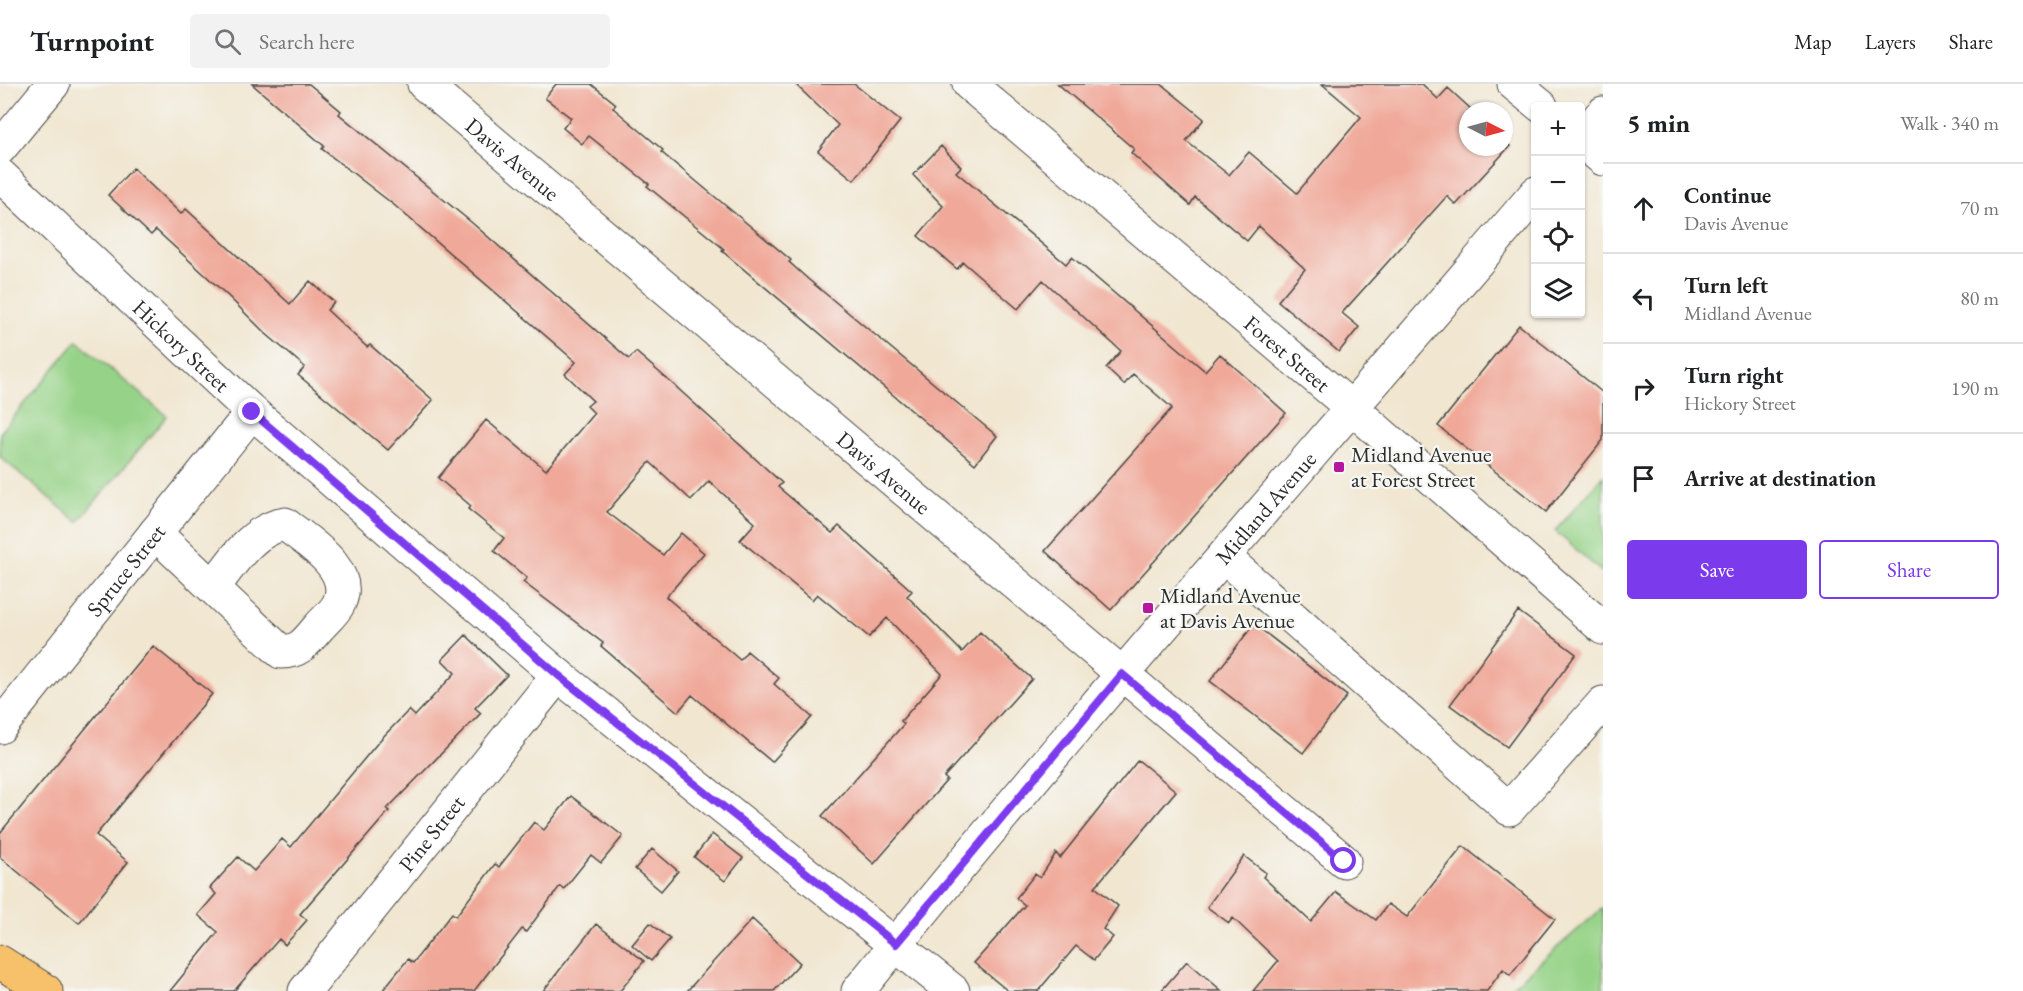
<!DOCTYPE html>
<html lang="en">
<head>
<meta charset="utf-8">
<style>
	body { margin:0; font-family:"EB Garamond",serif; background:#f2f2f2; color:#202124 }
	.controls { position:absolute; right:18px; top:18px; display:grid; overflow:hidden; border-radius:6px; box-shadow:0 2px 4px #0004 }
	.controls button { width:54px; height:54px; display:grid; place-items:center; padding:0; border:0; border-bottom:2px solid #e0e0e0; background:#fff; color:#202124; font:30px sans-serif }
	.compass { position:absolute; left:1459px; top:18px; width:54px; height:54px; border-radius:50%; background:#fff; box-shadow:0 2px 4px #0004; rotate:96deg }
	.stop { position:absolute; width:18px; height:18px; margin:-14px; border:4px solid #7c3aed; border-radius:50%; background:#fff }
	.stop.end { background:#7c3aed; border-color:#fff; box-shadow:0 2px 6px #0008 }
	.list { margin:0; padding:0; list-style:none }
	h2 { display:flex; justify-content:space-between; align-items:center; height:78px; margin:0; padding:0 24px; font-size:26px }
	h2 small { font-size:20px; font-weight:400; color:#757577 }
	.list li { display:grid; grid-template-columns:39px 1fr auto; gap:18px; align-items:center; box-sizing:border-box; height:90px; padding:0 24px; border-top:2px solid #e0e0e0 }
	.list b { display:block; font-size:22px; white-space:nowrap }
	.list p { margin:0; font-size:20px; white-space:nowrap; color:#757577 }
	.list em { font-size:20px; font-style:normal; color:#757577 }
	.actions { display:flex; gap:12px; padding:18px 24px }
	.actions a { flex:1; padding:14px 0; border:2px solid #7c3aed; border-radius:6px; text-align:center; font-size:21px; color:#7c3aed }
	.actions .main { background:#7c3aed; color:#fff }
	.icon { flex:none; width:33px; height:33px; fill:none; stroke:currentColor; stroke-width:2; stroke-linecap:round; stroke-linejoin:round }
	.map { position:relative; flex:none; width:1603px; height:907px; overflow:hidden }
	header { display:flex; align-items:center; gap:36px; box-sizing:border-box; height:84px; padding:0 30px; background:#fff; border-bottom:2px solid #e0e0e0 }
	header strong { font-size:28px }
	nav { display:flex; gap:33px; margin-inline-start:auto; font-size:21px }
	.search { width:420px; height:54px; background:#f2f2f2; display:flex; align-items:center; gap:15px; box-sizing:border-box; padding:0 21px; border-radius:6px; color:#757577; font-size:22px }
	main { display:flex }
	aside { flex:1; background:#fff }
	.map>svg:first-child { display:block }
</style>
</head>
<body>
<header>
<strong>Turnpoint</strong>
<div class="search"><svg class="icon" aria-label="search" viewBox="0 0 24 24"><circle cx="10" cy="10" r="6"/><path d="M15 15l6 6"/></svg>Search here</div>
<nav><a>Map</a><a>Layers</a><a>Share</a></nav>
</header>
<main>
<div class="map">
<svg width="1603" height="907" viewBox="0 0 1603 907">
	<rect width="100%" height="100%" fill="#f6f6f2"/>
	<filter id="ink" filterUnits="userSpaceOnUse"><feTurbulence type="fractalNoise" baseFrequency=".0167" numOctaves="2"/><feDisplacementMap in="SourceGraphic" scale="12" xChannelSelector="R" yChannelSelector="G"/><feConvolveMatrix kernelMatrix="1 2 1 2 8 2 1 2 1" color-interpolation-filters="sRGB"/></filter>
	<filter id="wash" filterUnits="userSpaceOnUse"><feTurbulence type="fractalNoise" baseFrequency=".008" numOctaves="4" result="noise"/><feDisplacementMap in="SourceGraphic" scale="24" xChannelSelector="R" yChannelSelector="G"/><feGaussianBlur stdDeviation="1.35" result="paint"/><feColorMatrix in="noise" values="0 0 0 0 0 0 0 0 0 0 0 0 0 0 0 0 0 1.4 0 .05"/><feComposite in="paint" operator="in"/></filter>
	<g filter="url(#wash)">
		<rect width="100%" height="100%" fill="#f1e6d0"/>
		<path fill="#96d388" stroke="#607f5a" stroke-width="1.5" d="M 77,257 L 167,332 L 78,438 L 0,373 L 0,349 Z
			M 1603,392 L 1603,489 L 1555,447 Z
			M 1603,824 L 1603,907 L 1507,907 Z"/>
		<g id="blocks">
			<path fill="#f0a899" d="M 252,0 L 309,0 L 341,27 L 339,30 L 471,138 L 629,275 L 636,268 L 674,301 L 782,399 L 778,403 L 832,449 L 839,442 L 912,507 L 907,512 L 962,568 L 980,548 L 1032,595 L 944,693 L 947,696 L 874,780 L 822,732 L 904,640 L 901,637 L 942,590 L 887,534 L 869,553 L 817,510 L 812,516 L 740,456 L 755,439 L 709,397 L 691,416 L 650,378 L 607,428 L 663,471 L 681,449 L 704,469 L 666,513 L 740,576 L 747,567 L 779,594 L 774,600 L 812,633 L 772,678 L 692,611 L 678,628 L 601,562 L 603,559 L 523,498 L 527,494 L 494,467 L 504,454 L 468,425 L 471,422 L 438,394 L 486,336 L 546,386 L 594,329 L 587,322 L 593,317 L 565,290 L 576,278 L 394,121 L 322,65 L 324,62 Z
				M 556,0 L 591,0 L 616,20 L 613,24 L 663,66 L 661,68 L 791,176 L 789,178 L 809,196 L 997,352 L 975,380 L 722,167 L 724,165 L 647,102 L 649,100 L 589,52 L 582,60 L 563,44 L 571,34 L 545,14 Z
				M 795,0 L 854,0 L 900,37 L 854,96 L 818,67 L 838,41 Z
				M 1058,0 L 1161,0 L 1204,35 L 1186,57 L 1229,91 L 1249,68 L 1297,109 L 1361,33 L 1322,0 L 1422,0 L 1438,15 L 1448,4 L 1473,27 L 1468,27 L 1468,63 L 1504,63 L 1504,56 L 1510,62 L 1456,121 L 1447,112 L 1342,229 L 1359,243 L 1339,268 L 1278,217 L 1305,185 L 1259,142 L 1247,157 L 1195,113 L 1190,121 L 1131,69 L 1134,65 Z
				M 941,62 L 961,83 L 956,88 L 1066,180 L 1072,173 L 1205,287 L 1220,270 L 1286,329 L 1111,526 L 1045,467 L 1172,324 L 1133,290 L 1124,301 L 1106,284 L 1121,267 L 1043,196 L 1018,225 L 963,178 L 957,185 L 918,152 L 943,122 L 913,91 Z
				M 133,84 L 181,130 L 186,125 L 290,220 L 310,197 L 334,218 L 327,226 L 367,263 L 370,261 L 433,316 L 388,366 L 298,291 L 305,283 L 265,249 L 228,212 L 156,146 L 151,151 L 108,111 Z
				M 1519,241 L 1603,309 L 1603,356 L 1546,428 L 1438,342 Z
				M 1518,527 L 1576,570 L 1507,663 L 1450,621 Z
				M 1254,540 L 1347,612 L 1303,669 L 1210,597 Z
				M 466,551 L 507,591 L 475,624 L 481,629 L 387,725 L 389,727 L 300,830 L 307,836 L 285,861 L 279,855 L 234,907 L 170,907 L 218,848 L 198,831 L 216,810 L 210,804 L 238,773 L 254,787 L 282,755 L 291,763 L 380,656 L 409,626 L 415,632 L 455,589 L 442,576 Z
				M 153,562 L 212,610 L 96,751 L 128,778 L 79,839 L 0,773 L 0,749 Z
				M 1138,676 L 1176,707 L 1095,803 L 1118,822 L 1103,845 L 1113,853 L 1094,876 L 1076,862 L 1038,907 L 1008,907 L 974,879 L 1025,821 L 1016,814 L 1035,790 L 1040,794 L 1056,769 L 1060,774 Z
				M 571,712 L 623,752 L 601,779 L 591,771 L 564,805 L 560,802 L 526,848 L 522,845 L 474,907 L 382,907 L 408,875 L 413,879 L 452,829 L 456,832 L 495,780 L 499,783 L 534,738 L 544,746 Z
				M 712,750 L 743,774 L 725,797 L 694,773 Z
				M 1463,762 L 1555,835 L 1510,891 L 1503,885 L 1487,907 L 1253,907 L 1278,877 L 1233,834 L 1229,839 L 1207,823 L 1244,772 L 1266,789 L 1263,793 L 1311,838 L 1336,808 L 1376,836 L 1388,820 L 1407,833 Z
				M 652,765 L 678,787 L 661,807 L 635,785 Z
				M 752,835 L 800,879 L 774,907 L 687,907 Z
				M 650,839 L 670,855 L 651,877 L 632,861 Z
				M 596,840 L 644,877 L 620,907 L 543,907 Z
				M 1187,877 L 1222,907 L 1161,907 Z"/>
		</g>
	</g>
	<g filter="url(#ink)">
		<use href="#blocks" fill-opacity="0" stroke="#494744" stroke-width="1.5"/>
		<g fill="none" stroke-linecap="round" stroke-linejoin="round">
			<g stroke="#494744" stroke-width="35">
				<g id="minor">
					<path id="s1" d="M 424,0 L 1344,777"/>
					<path id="s2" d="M 969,0 L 1353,325 L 1603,544"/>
					<path d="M 1514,0 L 1541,22"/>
					<path d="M 1580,55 L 1603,29"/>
					<path d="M 1580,56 L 1603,75"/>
					<path d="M 0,64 L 53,0"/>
					<path id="s3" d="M 0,91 L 252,328 L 558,591 L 953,907"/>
					<path d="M 155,449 C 197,489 239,528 281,568 C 300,568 306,558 318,544 C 324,537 335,528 339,519 C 355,485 306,457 285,440 C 252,445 232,479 213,504"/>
					<path d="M 1224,473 L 1509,725 L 1603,619"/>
					<path id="s4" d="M 0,643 L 252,328"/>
					<path id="s5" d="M 305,907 L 558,591"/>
					<path id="s6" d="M 858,907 C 1077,636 1310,375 1536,109"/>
				</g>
			</g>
			<g stroke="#494744" stroke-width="35">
				<path id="major" d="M 0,878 L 46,907"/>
			</g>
			<use href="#minor" stroke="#fff" stroke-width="33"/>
			<use href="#major" stroke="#f6c16b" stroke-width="33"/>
		</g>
	</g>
	<g fill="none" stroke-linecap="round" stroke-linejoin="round" filter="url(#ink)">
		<path stroke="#7c3aed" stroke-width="8" d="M 252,328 L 558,591 L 896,860 L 1122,590 L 1344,777"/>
	</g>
	<g fill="#b5179e" stroke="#f6f6f2" stroke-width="2">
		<rect x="1333" y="377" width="12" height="12" rx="3"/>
		<rect x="1142" y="518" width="12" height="12" rx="3"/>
	</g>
	<g text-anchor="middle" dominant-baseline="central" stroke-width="4.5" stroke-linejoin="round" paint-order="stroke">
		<g font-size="22" fill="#2b2b2b" stroke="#f6f6f2">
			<text stroke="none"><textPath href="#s1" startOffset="116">Davis Avenue</textPath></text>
			<text stroke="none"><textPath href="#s3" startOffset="249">Hickory Street</textPath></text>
			<text stroke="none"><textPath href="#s2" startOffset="417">Forest Street</textPath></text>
			<text stroke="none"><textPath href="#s1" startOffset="602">Davis Avenue</textPath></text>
			<text stroke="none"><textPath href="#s6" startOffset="632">Midland Avenue</textPath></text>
			<text stroke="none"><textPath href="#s4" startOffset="201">Spruce Street</textPath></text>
			<text stroke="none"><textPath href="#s5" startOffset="202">Pine Street</textPath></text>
		</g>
		<g font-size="22" fill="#2b2b2b" stroke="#f6f6f2" text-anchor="start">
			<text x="1351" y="370">Midland Avenue<tspan x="1351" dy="25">at Forest Street</tspan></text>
			<text x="1160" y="511">Midland Avenue<tspan x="1160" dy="25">at Davis Avenue</tspan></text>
		</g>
	</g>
</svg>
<div class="controls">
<button>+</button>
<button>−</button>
<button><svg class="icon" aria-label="locate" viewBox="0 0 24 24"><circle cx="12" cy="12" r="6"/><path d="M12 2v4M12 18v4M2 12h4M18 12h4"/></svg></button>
<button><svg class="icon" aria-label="layers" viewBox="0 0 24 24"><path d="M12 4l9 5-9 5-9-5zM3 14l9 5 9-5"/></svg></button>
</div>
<svg class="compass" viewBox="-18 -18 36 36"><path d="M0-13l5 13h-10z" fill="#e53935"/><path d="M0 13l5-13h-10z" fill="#757577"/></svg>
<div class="stop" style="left:1344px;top:777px"></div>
<div class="stop end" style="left:252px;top:328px"></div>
</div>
<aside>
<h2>5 min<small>Walk · 340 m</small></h2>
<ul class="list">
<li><svg class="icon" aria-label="ahead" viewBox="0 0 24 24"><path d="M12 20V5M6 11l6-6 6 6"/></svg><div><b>Continue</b><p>Davis Avenue</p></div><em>70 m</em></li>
<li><svg class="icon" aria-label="left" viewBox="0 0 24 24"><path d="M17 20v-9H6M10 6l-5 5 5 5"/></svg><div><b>Turn left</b><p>Midland Avenue</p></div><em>80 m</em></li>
<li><svg class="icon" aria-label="right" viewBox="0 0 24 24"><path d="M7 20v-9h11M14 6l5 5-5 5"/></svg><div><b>Turn right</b><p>Hickory Street</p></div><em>190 m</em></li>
<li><svg class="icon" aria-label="arrive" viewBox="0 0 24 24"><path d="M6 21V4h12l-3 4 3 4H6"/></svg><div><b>Arrive at destination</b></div></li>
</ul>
<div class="actions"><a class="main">Save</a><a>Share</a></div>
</aside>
</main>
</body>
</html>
